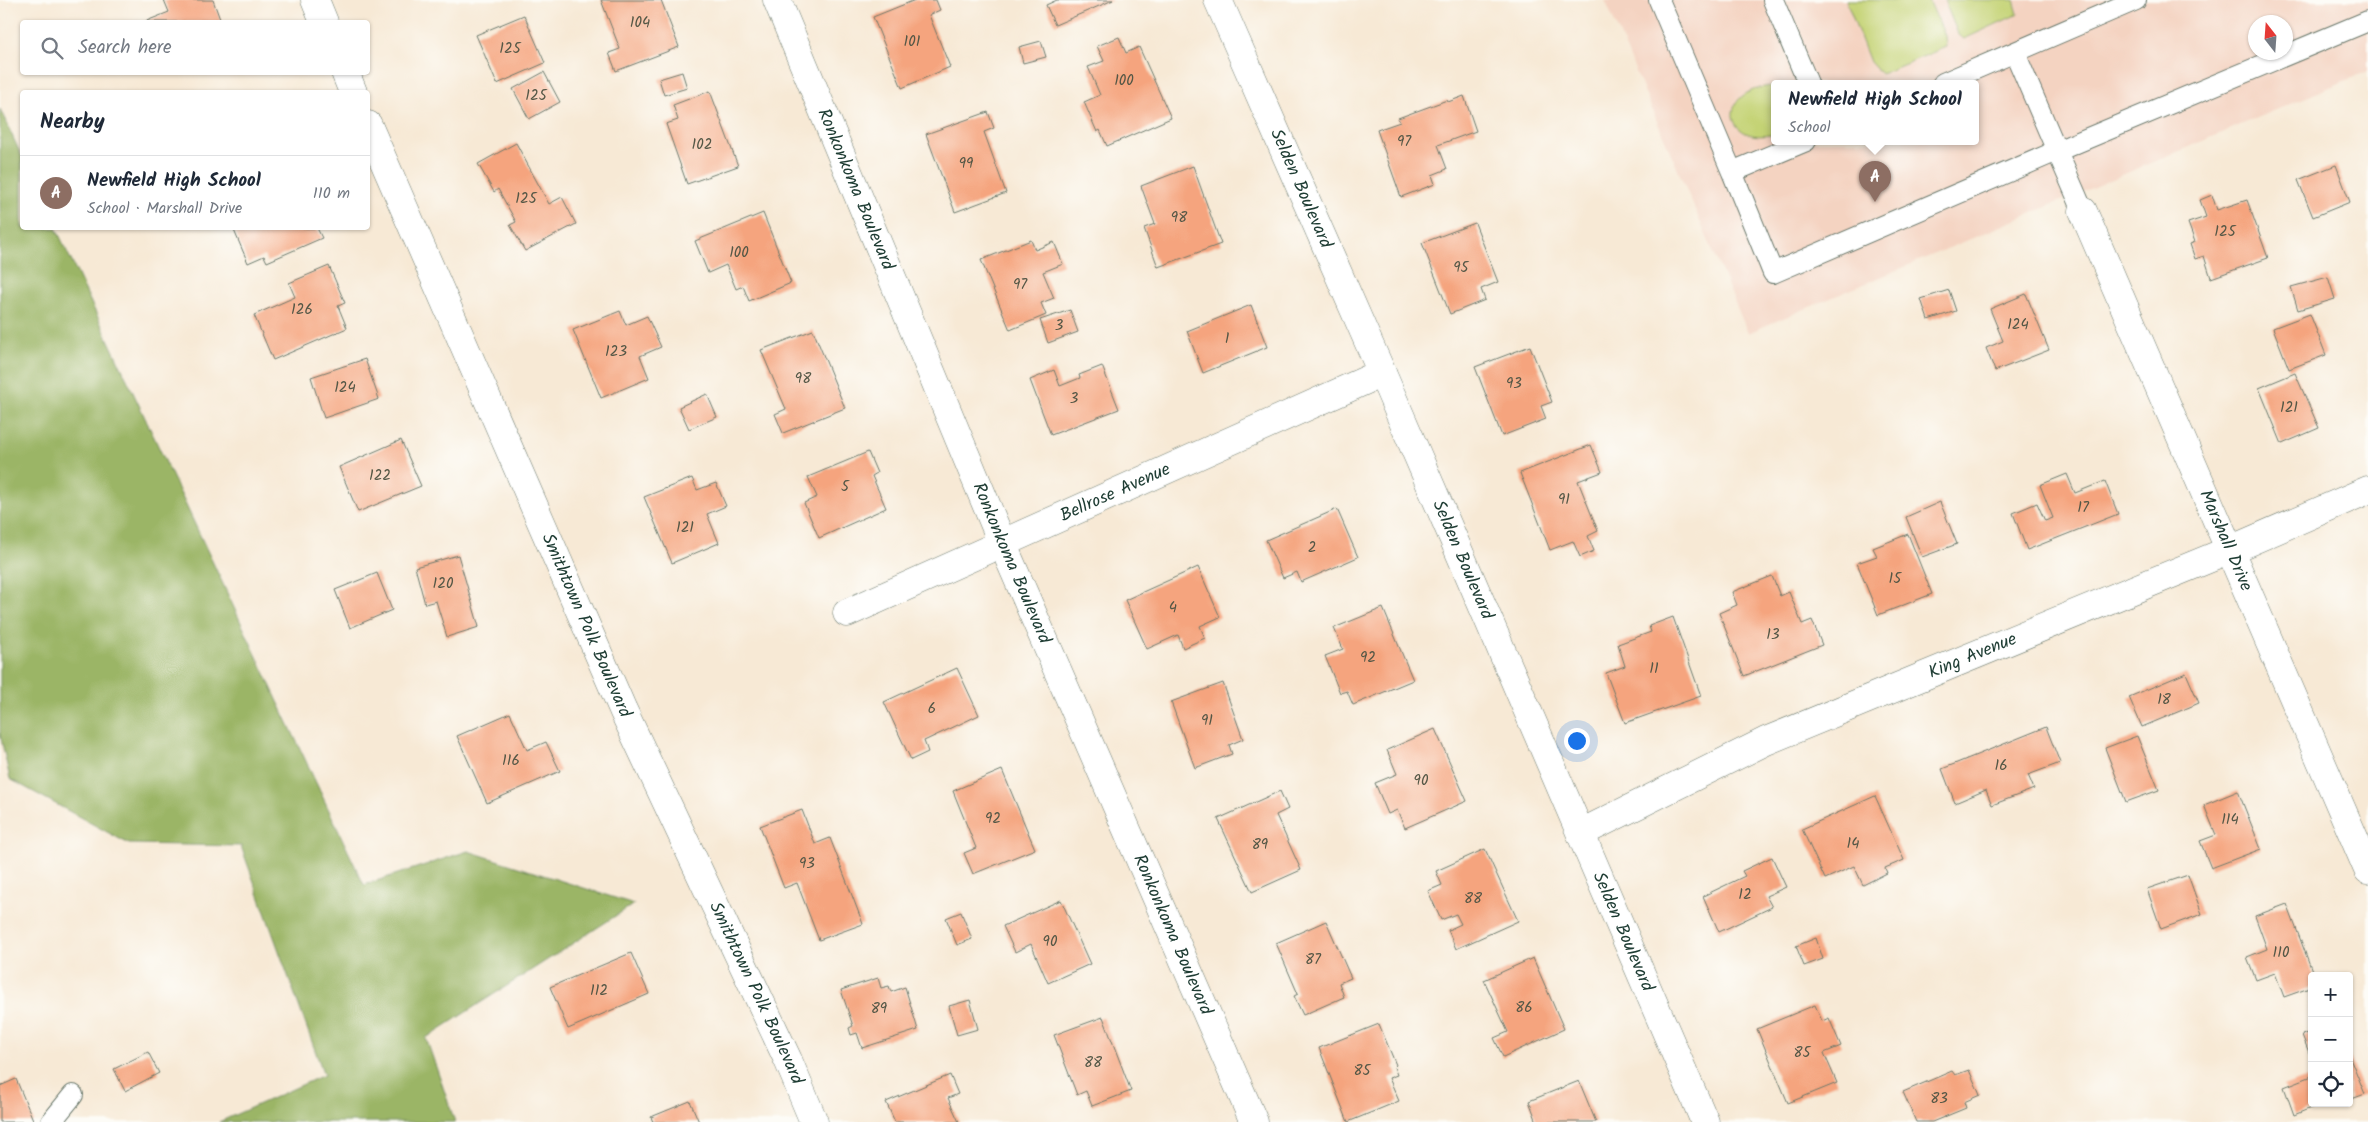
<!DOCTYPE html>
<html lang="en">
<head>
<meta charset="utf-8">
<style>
	body { margin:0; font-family:Kalam,sans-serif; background:#f6f6f7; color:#1f2937 }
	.controls { position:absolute; right:15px; bottom:15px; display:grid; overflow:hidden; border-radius:5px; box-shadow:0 1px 4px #0004 }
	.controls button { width:45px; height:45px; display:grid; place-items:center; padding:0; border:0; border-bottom:1px solid #e0e1e3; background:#fff; color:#1f2937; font:25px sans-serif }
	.compass { position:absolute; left:2248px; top:15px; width:45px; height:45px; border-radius:50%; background:#fff; box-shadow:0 1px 4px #0004; rotate:343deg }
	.you { position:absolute; left:1576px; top:740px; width:18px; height:18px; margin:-12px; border:4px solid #fff; border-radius:50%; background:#1a73e8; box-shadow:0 0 0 8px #1a73e833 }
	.badge { display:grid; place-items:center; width:32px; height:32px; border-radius:50%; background:#1a73e8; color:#fff; font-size:16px; font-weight:700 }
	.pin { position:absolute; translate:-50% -41px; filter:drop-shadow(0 1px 2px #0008) }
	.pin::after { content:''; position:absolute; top:26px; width:18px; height:15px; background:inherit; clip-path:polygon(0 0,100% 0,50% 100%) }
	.popup { position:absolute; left:1771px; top:80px; width:208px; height:65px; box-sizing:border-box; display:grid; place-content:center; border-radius:5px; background:#fff; filter:drop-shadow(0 1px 4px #0005); font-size:16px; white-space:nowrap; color:#747a83 }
	.popup b { font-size:19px; color:#1f2937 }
	.popup::after { content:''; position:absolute; left:50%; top:100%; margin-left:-10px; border:10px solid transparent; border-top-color:#fff }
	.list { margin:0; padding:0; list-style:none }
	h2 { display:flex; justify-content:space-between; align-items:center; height:65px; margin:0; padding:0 20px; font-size:21px }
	h2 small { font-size:16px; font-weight:400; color:#747a83 }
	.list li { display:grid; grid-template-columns:32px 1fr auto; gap:15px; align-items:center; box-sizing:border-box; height:75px; padding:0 20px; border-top:1px solid #e0e1e3 }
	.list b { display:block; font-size:19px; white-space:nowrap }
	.list p { margin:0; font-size:16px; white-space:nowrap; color:#747a83 }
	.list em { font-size:16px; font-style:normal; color:#747a83 }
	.icon { flex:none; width:28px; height:28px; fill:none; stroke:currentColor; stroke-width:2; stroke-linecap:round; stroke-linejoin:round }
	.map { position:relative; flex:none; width:2368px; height:1122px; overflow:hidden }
	.search { position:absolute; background:#fff; box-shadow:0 1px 4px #0004; left:20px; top:20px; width:350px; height:55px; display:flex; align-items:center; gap:12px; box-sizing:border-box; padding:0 18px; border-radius:5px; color:#747a83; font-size:19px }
	.panel { position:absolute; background:#fff; box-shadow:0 1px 4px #0004; left:20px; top:90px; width:350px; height:140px; border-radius:5px }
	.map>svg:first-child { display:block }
</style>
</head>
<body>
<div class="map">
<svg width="2368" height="1122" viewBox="0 0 2368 1122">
	<rect width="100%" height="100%" fill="#fdfcf7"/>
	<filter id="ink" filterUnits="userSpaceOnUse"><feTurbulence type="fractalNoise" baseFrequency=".02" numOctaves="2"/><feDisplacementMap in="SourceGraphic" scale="10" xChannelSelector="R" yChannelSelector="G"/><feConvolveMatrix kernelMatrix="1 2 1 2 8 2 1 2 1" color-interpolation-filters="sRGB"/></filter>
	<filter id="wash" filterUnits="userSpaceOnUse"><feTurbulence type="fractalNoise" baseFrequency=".0096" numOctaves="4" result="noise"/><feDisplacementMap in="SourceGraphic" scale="20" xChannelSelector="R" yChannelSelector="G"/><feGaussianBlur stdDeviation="1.12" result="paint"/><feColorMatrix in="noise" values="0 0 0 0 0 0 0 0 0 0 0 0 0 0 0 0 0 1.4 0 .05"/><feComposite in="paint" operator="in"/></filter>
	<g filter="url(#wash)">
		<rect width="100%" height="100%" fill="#f7e9d5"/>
		<path fill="#f4d3c1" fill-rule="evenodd" d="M 1605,0 L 2368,0 L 2368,71 L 1748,333 ZM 2256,22 L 2286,22 L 2286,52 L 2256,52 ZM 1775,83 L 1975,83 L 1975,141 L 1775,141 Z"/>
		<path fill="#c4d375" stroke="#728854" d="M 1846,0 L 1929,0 L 1945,36 L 1946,47 L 1881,74 L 1870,62 Z
			M 1944,0 L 2014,0 L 2018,14 L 1964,39 L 1958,34 Z
			M 1775,86 L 1775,134 C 1723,147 1715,88 1775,86 Z"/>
		<path fill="#9bb566" stroke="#5d794d" d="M 0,109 L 22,157 L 22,228 L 56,228 L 364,885 L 468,851 L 634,904 L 426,1038 L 455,1122 L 219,1122 L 324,1075 L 241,846 L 129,844 L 10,779 L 0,734 Z"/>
		<g id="blocks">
			<path fill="#f5a47e" d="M 164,0 L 213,0 L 221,22 L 144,22 L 169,12 Z
				M 601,0 L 661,0 L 679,47 L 616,71 L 609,53 L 620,49 Z
				M 915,0 L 936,0 L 940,10 L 929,15 L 950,67 L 902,88 L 873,17 Z
				M 1057,0 L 1113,0 L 1055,25 L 1046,5 Z
				M 524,15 L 545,63 L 497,84 L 476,35 Z
				M 1119,37 L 1126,53 L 1139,47 L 1171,118 L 1107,146 L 1100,130 L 1097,132 L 1084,102 L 1100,95 L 1088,67 L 1104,61 L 1097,46 Z
				M 1041,41 L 1046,57 L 1023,63 L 1019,47 Z
				M 544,72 L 560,102 L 529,119 L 513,89 Z
				M 682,72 L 687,88 L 664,95 L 659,79 Z
				M 710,91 L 738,166 L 687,184 L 666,124 L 678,120 L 673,105 Z
				M 1464,96 L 1476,131 L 1438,145 L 1447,169 L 1432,175 L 1435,184 L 1401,197 L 1377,130 L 1400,122 L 1398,118 L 1447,100 L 1448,102 Z
				M 988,112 L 994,128 L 984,132 L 1006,193 L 955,212 L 926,134 Z
				M 516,143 L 549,204 L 562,197 L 576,224 L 525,251 L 510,225 L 516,222 L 498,189 L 494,192 L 478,164 Z
				M 2336,165 L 2350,202 L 2313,217 L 2298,180 Z
				M 1193,166 L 1221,244 L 1158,267 L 1144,228 L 1155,224 L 1141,186 Z
				M 2212,195 L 2217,210 L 2247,200 L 2268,258 L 2211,278 L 2204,256 L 2195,259 L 2190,244 L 2195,242 L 2188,223 L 2206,217 L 2200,200 Z
				M 763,213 L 791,283 L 749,301 L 743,286 L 736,289 L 726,265 L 708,273 L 695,241 Z
				M 1475,223 L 1498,282 L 1481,289 L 1485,300 L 1450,314 L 1422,243 Z
				M 233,228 L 317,228 L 322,238 L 267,262 L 264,256 L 248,263 Z
				M 1031,240 L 1035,250 L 1054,242 L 1063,264 L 1043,272 L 1054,298 L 1041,303 L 1046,315 L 1010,330 L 981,260 Z
				M 329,266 L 345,303 L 338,306 L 347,328 L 273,360 L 254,315 L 295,297 L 289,283 Z
				M 2328,277 L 2335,299 L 2298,310 L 2291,287 Z
				M 1949,290 L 1956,311 L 1928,320 L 1921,299 Z
				M 2026,294 L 2049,350 L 1995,371 L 1986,348 L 2003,341 L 1990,309 Z
				M 1251,305 L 1267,347 L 1203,373 L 1187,331 Z
				M 1070,310 L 1078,332 L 1048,343 L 1040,320 Z
				M 620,311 L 626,325 L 647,316 L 661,347 L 640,356 L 649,378 L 601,398 L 573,330 Z
				M 2310,314 L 2326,355 L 2289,369 L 2273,328 Z
				M 813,330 L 845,408 L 783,433 L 775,414 L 786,409 L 761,350 Z
				M 1530,346 L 1552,402 L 1541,406 L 1546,419 L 1502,436 L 1475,367 Z
				M 365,359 L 379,399 L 324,418 L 311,377 Z
				M 1102,366 L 1119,409 L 1051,435 L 1030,380 L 1054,370 L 1060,386 L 1080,378 L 1079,375 Z
				M 2295,373 L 2319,428 L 2282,444 L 2259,388 Z
				M 707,394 L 717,417 L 689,429 L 679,407 Z
				M 401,440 L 421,486 L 358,512 L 339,467 Z
				M 1591,445 L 1602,472 L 1578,481 L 1598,531 L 1588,536 L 1594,551 L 1580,557 L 1573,541 L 1550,550 L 1520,473 Z
				M 868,452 L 877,473 L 872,476 L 886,508 L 819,538 L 804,503 L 817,497 L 808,477 Z
				M 2067,474 L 2075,493 L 2105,481 L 2118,514 L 2027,550 L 2013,513 L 2037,503 L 2045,521 L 2053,518 L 2040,485 Z
				M 692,478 L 697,490 L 716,483 L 726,506 L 707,514 L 719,543 L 672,563 L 644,497 Z
				M 1940,502 L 1957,544 L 1922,557 L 1906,517 Z
				M 1337,509 L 1358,557 L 1301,582 L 1297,572 L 1283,578 L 1266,540 Z
				M 1908,534 L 1932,594 L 1878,615 L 1857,563 L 1877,556 L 1873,548 Z
				M 458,555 L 479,627 L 447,637 L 436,601 L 425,604 L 415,567 Z
				M 1198,567 L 1220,617 L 1200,626 L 1205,638 L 1183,648 L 1178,635 L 1147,649 L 1125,600 Z
				M 377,573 L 392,610 L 350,628 L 335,590 Z
				M 1772,576 L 1780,596 L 1789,592 L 1802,624 L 1812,620 L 1822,645 L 1744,676 L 1719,613 L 1737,605 L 1732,592 Z
				M 1383,608 L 1413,680 L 1353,705 L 1347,691 L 1340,693 L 1325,656 L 1343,649 L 1334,628 Z
				M 1673,617 L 1701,696 L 1625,723 L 1606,673 L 1625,666 L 1618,644 L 1651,632 L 1649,626 Z
				M 957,668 L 979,715 L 924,741 L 928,752 L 911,760 L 884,702 Z
				M 2186,673 L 2199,703 L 2142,727 L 2129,697 Z
				M 1223,683 L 1243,739 L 1229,745 L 1232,754 L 1195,768 L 1171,702 Z
				M 510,713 L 527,750 L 546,742 L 560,771 L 487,803 L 457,736 Z
				M 2046,727 L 2060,763 L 2028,775 L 2034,789 L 1992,805 L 1986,790 L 1955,803 L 1942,769 Z
				M 1435,729 L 1467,801 L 1405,828 L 1397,810 L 1388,814 L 1375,783 L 1397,774 L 1387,750 Z
				M 2137,736 L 2159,790 L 2126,802 L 2105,748 Z
				M 1002,770 L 1035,849 L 973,874 L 964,853 L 976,848 L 953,791 Z
				M 1280,791 L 1288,809 L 1276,815 L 1301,870 L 1252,892 L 1218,819 Z
				M 2238,791 L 2261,849 L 2211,868 L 2200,841 L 2216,835 L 2204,805 Z
				M 1875,796 L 1904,860 L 1885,868 L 1887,873 L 1863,885 L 1854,866 L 1825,879 L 1802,829 Z
				M 802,810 L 815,844 L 830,838 L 863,924 L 819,940 L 797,883 L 784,888 L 760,826 Z
				M 1485,849 L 1518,921 L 1456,949 L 1448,930 L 1461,924 L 1456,914 L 1441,920 L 1428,891 L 1442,885 L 1436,871 Z
				M 1772,857 L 1786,887 L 1766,896 L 1772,907 L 1719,932 L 1703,896 L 1745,876 L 1742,871 Z
				M 2188,875 L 2202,914 L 2161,929 L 2147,889 Z
				M 1061,900 L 1090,964 L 1048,983 L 1031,944 L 1015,952 L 1003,926 Z
				M 2287,904 L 2314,976 L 2312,976 L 2312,987 L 2284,997 L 2275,973 L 2256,980 L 2247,957 L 2267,949 L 2255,916 Z
				M 961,912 L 972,939 L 957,945 L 946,918 Z
				M 1326,921 L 1351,978 L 1339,983 L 1344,997 L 1303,1015 L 1294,996 L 1298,994 L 1276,943 Z
				M 1816,938 L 1823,959 L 1804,966 L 1796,946 Z
				M 631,953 L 649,994 L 568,1029 L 550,987 Z
				M 1533,958 L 1564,1029 L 1503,1057 L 1494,1038 L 1508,1032 L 1484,980 Z
				M 878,978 L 881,988 L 889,986 L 891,992 L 905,987 L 918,1030 L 862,1048 L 857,1033 L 851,1035 L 849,1028 L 853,1026 L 841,990 Z
				M 970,1000 L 978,1029 L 957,1035 L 949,1006 Z
				M 1815,1005 L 1822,1021 L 1829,1018 L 1841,1046 L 1824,1053 L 1837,1083 L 1788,1103 L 1757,1029 Z
				M 1103,1017 L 1131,1091 L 1092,1106 L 1086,1091 L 1077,1095 L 1054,1035 Z
				M 1379,1024 L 1396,1065 L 1394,1067 L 1397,1075 L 1389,1078 L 1399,1101 L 1348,1122 L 1319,1048 Z
				M 2312,1031 L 2312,1060 L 2302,1035 Z
				M 148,1052 L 159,1073 L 125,1091 L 114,1069 Z
				M 2349,1055 L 2365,1094 L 2349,1100 Z
				M 1969,1070 L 1980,1095 L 1964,1102 L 1966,1108 L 1932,1122 L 1916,1122 L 1903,1092 L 1952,1071 L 1955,1075 Z
				M 950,1075 L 958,1094 L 948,1098 L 959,1122 L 895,1122 L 886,1102 Z
				M 2312,1076 L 2312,1103 L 2323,1103 L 2294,1115 L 2284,1087 Z
				M 16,1079 L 34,1122 L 0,1122 L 0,1086 Z
				M 1579,1081 L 1596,1122 L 1537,1122 L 1529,1101 Z
				M 690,1101 L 699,1122 L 653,1122 L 651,1117 Z"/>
		</g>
	</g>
	<g filter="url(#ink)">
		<use href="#blocks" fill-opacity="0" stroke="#6b796c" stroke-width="1"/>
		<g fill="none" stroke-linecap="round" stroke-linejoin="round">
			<g stroke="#6b796c" stroke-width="22">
				<path id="service" d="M 1659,0 L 1732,172
					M 1773,0 L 1808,83
					M 2015,53 L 2057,151 L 2368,21
					M 1943,83 L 2136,0
					M 1806,141 L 1732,172 L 1773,273 L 2057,151 L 2083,211
					M 51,1122 L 73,1095"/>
			</g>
			<g stroke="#6b796c" stroke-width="29">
				<g id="minor">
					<path id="s1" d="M 777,0 L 1003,545 L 1254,1122"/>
					<path id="s2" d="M 1218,0 L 1382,373 L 1705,1122"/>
					<path id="s3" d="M 2083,211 L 2368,870"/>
					<path id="s4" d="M 847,613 L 1382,373"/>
					<path id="s5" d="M 1581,833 L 1766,741 L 2230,550 L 2368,490"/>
				</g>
			</g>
			<g stroke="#6b796c" stroke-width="29">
				<g id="tertiary">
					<path d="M 315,0 L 324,22"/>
					<path d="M 345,72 L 353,92"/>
					<path id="s6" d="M 368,125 L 623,710 L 788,1060 L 814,1122"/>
				</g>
			</g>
			<use href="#service" stroke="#fff" stroke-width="20"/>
			<use href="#minor" stroke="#fff" stroke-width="28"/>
			<use href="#tertiary" stroke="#fff" stroke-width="28"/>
		</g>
	</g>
	<g text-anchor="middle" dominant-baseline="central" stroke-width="4.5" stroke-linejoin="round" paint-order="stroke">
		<g font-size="15" fill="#545746">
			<text x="640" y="23">104</text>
			<text x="912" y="42">101</text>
			<text x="510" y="49">125</text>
			<text x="1124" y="81">100</text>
			<text x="536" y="96">125</text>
			<text x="1404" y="142">97</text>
			<text x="702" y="145">102</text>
			<text x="966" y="164">99</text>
			<text x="526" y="199">125</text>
			<text x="1179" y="218">98</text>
			<text x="2225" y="232">125</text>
			<text x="739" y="253">100</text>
			<text x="1461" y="268">95</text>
			<text x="1020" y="285">97</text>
			<text x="302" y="310">126</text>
			<text x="2018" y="325">124</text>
			<text x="1059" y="326">3</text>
			<text x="1227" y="339">1</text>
			<text x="616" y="352">123</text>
			<text x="803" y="379">98</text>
			<text x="1514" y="384">93</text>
			<text x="345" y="388">124</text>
			<text x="1074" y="399">3</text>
			<text x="2289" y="408">121</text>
			<text x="380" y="476">122</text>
			<text x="845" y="487">5</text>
			<text x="1564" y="500">91</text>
			<text x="2083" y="508">17</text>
			<text x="685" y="528">121</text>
			<text x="1312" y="548">2</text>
			<text x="1895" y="579">15</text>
			<text x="443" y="584">120</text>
			<text x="1173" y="608">4</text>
			<text x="1773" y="635">13</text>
			<text x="1368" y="658">92</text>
			<text x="1654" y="669">11</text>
			<text x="2164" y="700">18</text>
			<text x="932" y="709">6</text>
			<text x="1207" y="721">91</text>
			<text x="511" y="761">116</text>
			<text x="2001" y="766">16</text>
			<text x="1421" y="781">90</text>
			<text x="993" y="819">92</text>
			<text x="2230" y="820">114</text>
			<text x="1853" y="844">14</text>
			<text x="1260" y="845">89</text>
			<text x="807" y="864">93</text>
			<text x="1745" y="895">12</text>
			<text x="1473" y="899">88</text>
			<text x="1050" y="942">90</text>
			<text x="2281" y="953">110</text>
			<text x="1313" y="960">87</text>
			<text x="599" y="991">112</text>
			<text x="1524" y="1008">86</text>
			<text x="879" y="1009">89</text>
			<text x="1802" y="1053">85</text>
			<text x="1093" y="1063">88</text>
			<text x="1362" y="1071">85</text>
			<text x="1939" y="1099">83</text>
		</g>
		<g font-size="18" fill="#1f3d34" stroke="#fdfcf7">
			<text stroke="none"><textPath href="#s1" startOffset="205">Ronkonkoma Boulevard</textPath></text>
			<text stroke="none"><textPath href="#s2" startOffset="206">Selden Boulevard</textPath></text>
			<text stroke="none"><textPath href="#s4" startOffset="294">Bellrose Avenue</textPath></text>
			<text stroke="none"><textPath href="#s3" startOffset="359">Marshall Drive</textPath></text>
			<text stroke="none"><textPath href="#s2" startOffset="611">Selden Boulevard</textPath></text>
			<text stroke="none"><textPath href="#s1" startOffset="610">Ronkonkoma Boulevard</textPath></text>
			<text stroke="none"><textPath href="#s6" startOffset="546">Smithtown Polk Boulevard</textPath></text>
			<text stroke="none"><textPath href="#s5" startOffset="430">King Avenue</textPath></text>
			<text stroke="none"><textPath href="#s2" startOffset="1016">Selden Boulevard</textPath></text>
			<text stroke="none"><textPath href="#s1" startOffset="1015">Ronkonkoma Boulevard</textPath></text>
			<text stroke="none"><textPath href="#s6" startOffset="951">Smithtown Polk Boulevard</textPath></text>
		</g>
	</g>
</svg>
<div class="controls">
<button>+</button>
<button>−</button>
<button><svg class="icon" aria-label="locate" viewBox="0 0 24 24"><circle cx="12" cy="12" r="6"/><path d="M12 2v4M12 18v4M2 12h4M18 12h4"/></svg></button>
</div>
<svg class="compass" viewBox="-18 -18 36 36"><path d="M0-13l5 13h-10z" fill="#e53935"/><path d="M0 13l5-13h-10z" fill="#747a83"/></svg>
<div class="you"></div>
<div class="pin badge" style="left:1875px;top:202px;background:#8d6e63">A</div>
<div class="popup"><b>Newfield High School</b>School</div>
<div class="search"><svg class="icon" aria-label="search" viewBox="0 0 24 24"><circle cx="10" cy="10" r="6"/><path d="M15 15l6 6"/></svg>Search here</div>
<section class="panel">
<h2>Nearby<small></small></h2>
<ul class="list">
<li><span class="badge" style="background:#8d6e63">A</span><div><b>Newfield High School</b><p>School · Marshall Drive</p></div><em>110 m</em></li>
</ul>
</section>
</div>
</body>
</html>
